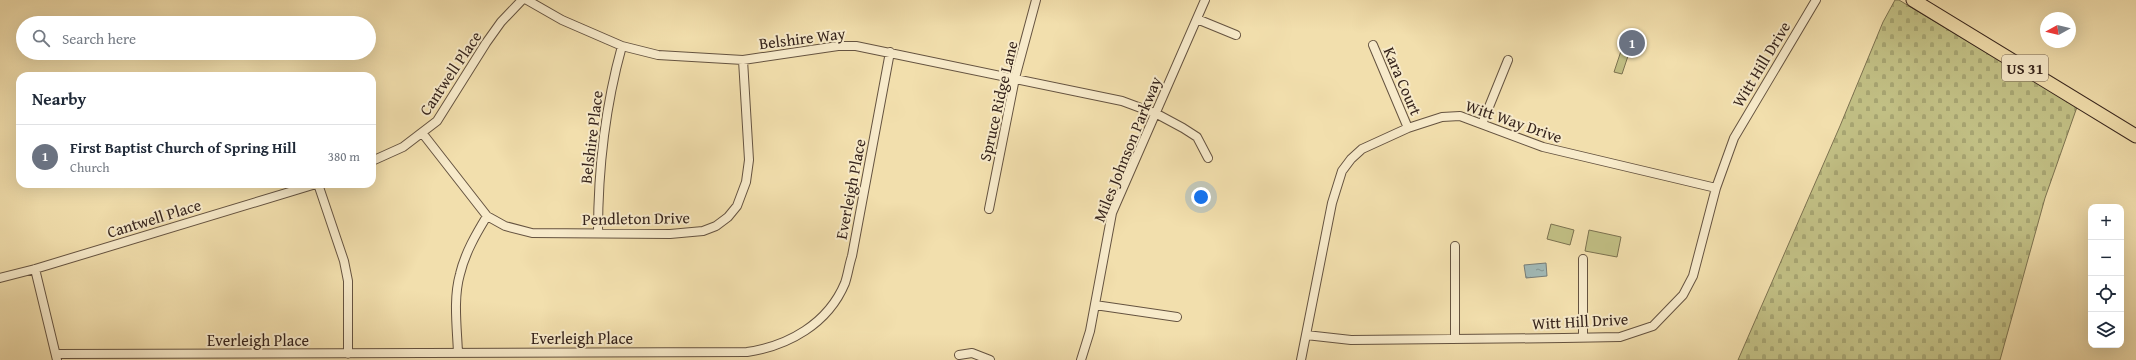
<!DOCTYPE html>
<html lang="en">
<head>
<meta charset="utf-8">
<style>
	body { margin:0; font-family:"Gentium Book Plus",serif; background:#f2f2f3; color:#1f2937 }
	.controls { position:absolute; right:12px; bottom:12px; display:grid; overflow:hidden; border-radius:8px; box-shadow:0 4px 16px #0002 }
	.controls button { width:36px; height:36px; display:grid; place-items:center; padding:0; border:0; border-bottom:1px solid #e0e1e3; background:#fff; color:#1f2937; font:20px sans-serif }
	.compass { position:absolute; left:2040px; top:12px; width:36px; height:36px; border-radius:50%; background:#fff; box-shadow:0 4px 16px #0002; rotate:262deg }
	.you { position:absolute; left:1201px; top:197px; width:14px; height:14px; margin:-10px; border:3px solid #fff; border-radius:50%; background:#1a73e8; box-shadow:0 0 0 6px #1a73e833 }
	.badge { display:grid; place-items:center; width:26px; height:26px; border-radius:50%; background:#8f2418; color:#fff; font-size:13px; font-weight:700 }
	.pin { position:absolute; translate:-50% -50%; border:2px solid #fff; box-shadow:0 1px 4px #0006 }
	.list { margin:0; padding:0; list-style:none }
	h2 { display:flex; justify-content:space-between; align-items:center; height:52px; margin:0; padding:0 16px; font-size:17px }
	h2 small { font-size:13px; font-weight:400; color:#747a83 }
	.list li { display:grid; grid-template-columns:26px 1fr auto; gap:12px; align-items:center; box-sizing:border-box; height:64px; padding:0 16px; border-top:1px solid #e0e1e3 }
	.list b { display:block; font-size:15px; white-space:nowrap }
	.list p { margin:0; font-size:13px; white-space:nowrap; color:#747a83 }
	.list em { font-size:13px; font-style:normal; color:#747a83 }
	.icon { flex:none; width:22px; height:22px; fill:none; stroke:currentColor; stroke-width:2; stroke-linecap:round; stroke-linejoin:round }
	.map { position:relative; flex:none; width:2136px; height:360px; overflow:hidden }
	.search { position:absolute; background:#fff; box-shadow:0 4px 16px #0002; left:16px; top:16px; width:360px; height:44px; display:flex; align-items:center; gap:10px; box-sizing:border-box; padding:0 14px; border-radius:22px; color:#747a83; font-size:15px }
	.panel { position:absolute; background:#fff; box-shadow:0 4px 16px #0002; left:16px; top:72px; width:360px; height:116px; border-radius:12px }
	.map>svg:first-child { display:block }
</style>
</head>
<body>
<div class="map">
<svg width="2136" height="360" viewBox="0 0 2136 360">
	<defs>
		<pattern id="cemetery-stones" width="16" height="16" patternUnits="userSpaceOnUse"><rect width="16" height="16" fill="#c2c085"/><path d="M2 7V4a2 2 0 0 1 4 0v3zM10 15v-3a2 2 0 0 1 4 0v3z" fill="#a7a572"/></pattern>
		<pattern id="water-ripples" width="26" height="14" patternUnits="userSpaceOnUse"><rect width="26" height="14" fill="#a1b9b6"/><path d="M2 4q2-2 4 0t4 0M15 11q2-2 4 0t4 0" fill="none" stroke="#849693"/></pattern>
	</defs>
	<rect width="100%" height="100%" fill="#f2dfad"/>
	<filter id="stains"><feTurbulence type="fractalNoise" baseFrequency=".005" numOctaves="4"/><feColorMatrix values="0 0 0 0 .2 0 0 0 0 .09 0 0 0 0 .02 0 0 0 .5 -.17"/></filter>
	<radialGradient id="worn" r=".72"><stop offset=".6" stop-color="#630" stop-opacity="0"/><stop offset="1" stop-color="#630" stop-opacity=".3"/></radialGradient>
	<path fill="url(#cemetery-stones)" stroke="#7c7250" d="M 1895,0 L 1899,0 L 2077,107 L 2045,198 L 2000,360 L 1738,360 L 1840,126 L 1883,22 Z"/>
	<path fill="#c2c085" stroke="#7c7250" d="M 1621,51 L 1629,53 L 1622,74 L 1614,72 Z
		M 1551,224 L 1574,230 L 1570,245 L 1547,239 Z
		M 1589,230 L 1621,237 L 1617,257 L 1585,251 Z"/>
	<path fill="url(#water-ripples)" stroke="#767d78" d="M 1546,263 L 1547,276 L 1526,278 L 1524,265 Z"/>
	<g fill="none" stroke-linecap="round" stroke-linejoin="round">
		<g stroke="#655340" stroke-width="10">
			<path id="street" d="M 527,0 L 562,20 L 622,46 L 658,55 L 743,60 L 838,46 L 856,46 L 1122,101 L 1157,114 L 1183,128 L 1197,137 L 1208,158
				M 1197,19 L 1236,35
				M 1373,45 L 1408,128
				M 1482,124 L 1508,60
				M 423,134 L 487,216 L 505,226 L 532,233 L 670,234 L 703,231 L 716,226 L 728,217 L 737,206 L 746,182 L 749,160 L 743,60
				M 372,161 L 403,147 L 437,121 L 486,43 L 501,22 L 522,0
				M 318,184 L 344,261 L 348,281 L 348,354
				M 989,209 L 1015,78 L 1036,0
				M 598,233 C 598,169 605,107 622,46
				M 1455,246 L 1455,338
				M 1583,259 L 1583,337
				M 35,269 L 57,360
				M 0,278 L 35,269 L 316,184
				M 1095,305 L 1177,317
				M 1306,335 L 1351,340 L 1564,338 L 1620,337 L 1653,326 L 1683,295 L 1693,276 L 1716,188 L 1734,138 L 1816,0
				M 458,353 C 457,327 453,299 460,274 C 465,253 476,234 487,216
				M 56,354 L 747,352 C 788,346 828,324 845,283 C 848,274 849,265 852,256 L 890,52
				M 959,355 L 972,353 L 990,360
				M 1081,360 L 1090,331 L 1112,213 L 1205,0
				M 1301,360 L 1332,203 L 1342,171 L 1351,159 L 1362,149 L 1408,128 L 1442,117 L 1460,116 L 1543,147 L 1716,188"/>
		</g>
		<g stroke="#36241c" stroke-width="15">
			<path id="primary" d="M 1913,0 L 2136,136"/>
		</g>
		<use href="#street" stroke="#f7eaca" stroke-width="8"/>
		<use href="#primary" stroke="#f2dfad" stroke-width="13"/>
	</g>
	<g text-anchor="middle" dominant-baseline="central" stroke-width="4" stroke-linejoin="round" paint-order="stroke">
		<rect fill="#f7eaca" stroke="#705f50" stroke-width="1" x="2002" y="55" width="46" height="26" rx="3"/>
		<g font-size="15" font-weight="bold" fill="#36241c">
			<text x="2025" y="68">US 31</text>
		</g>
		<g font-size="16" fill="#36241c" stroke="#f7eaca">
			<text transform="translate(802 38) rotate(-7)">Belshire Way</text>
			<text transform="translate(1761 64) rotate(-59)">Witt Hill Drive</text>
			<text transform="translate(450 73) rotate(-56)">Cantwell Place</text>
			<text transform="translate(1403 81) rotate(67)">Kara Court</text>
			<text transform="translate(998 101) rotate(-77)">Spruce Ridge Lane</text>
			<text transform="translate(1514 121) rotate(19)">Witt Way Drive</text>
			<text transform="translate(591 137) rotate(-83)">Belshire Place</text>
			<text transform="translate(1127 149) rotate(-68)">Miles Johnson Parkway</text>
			<text transform="translate(850 189) rotate(-79)">Everleigh Place</text>
			<text transform="translate(154 218) rotate(-17)">Cantwell Place</text>
			<text transform="translate(636 218) rotate(-1)">Pendleton Drive</text>
			<text transform="translate(1580 321) rotate(-3)">Witt Hill Drive</text>
			<text x="582" y="338">Everleigh Place</text>
			<text x="258" y="340">Everleigh Place</text>
		</g>
	</g>
	<rect width="100%" height="100%" filter="url(#stains)"/>
	<rect width="100%" height="100%" fill="url(#worn)"/>
</svg>
<div class="controls">
<button>+</button>
<button>−</button>
<button><svg class="icon" aria-label="locate" viewBox="0 0 24 24"><circle cx="12" cy="12" r="6"/><path d="M12 2v4M12 18v4M2 12h4M18 12h4"/></svg></button>
<button><svg class="icon" aria-label="layers" viewBox="0 0 24 24"><path d="M12 4l9 5-9 5-9-5zM3 14l9 5 9-5"/></svg></button>
</div>
<svg class="compass" viewBox="-18 -18 36 36"><path d="M0-13l5 13h-10z" fill="#e53935"/><path d="M0 13l5-13h-10z" fill="#747a83"/></svg>
<div class="you"></div>
<div class="pin badge" style="left:1632px;top:43px;background:#6b7280">1</div>
<div class="search"><svg class="icon" aria-label="search" viewBox="0 0 24 24"><circle cx="10" cy="10" r="6"/><path d="M15 15l6 6"/></svg>Search here</div>
<section class="panel">
<h2>Nearby<small></small></h2>
<ul class="list">
<li><span class="badge" style="background:#6b7280">1</span><div><b>First Baptist Church of Spring Hill</b><p>Church</p></div><em>380 m</em></li>
</ul>
</section>
</div>
</body>
</html>
